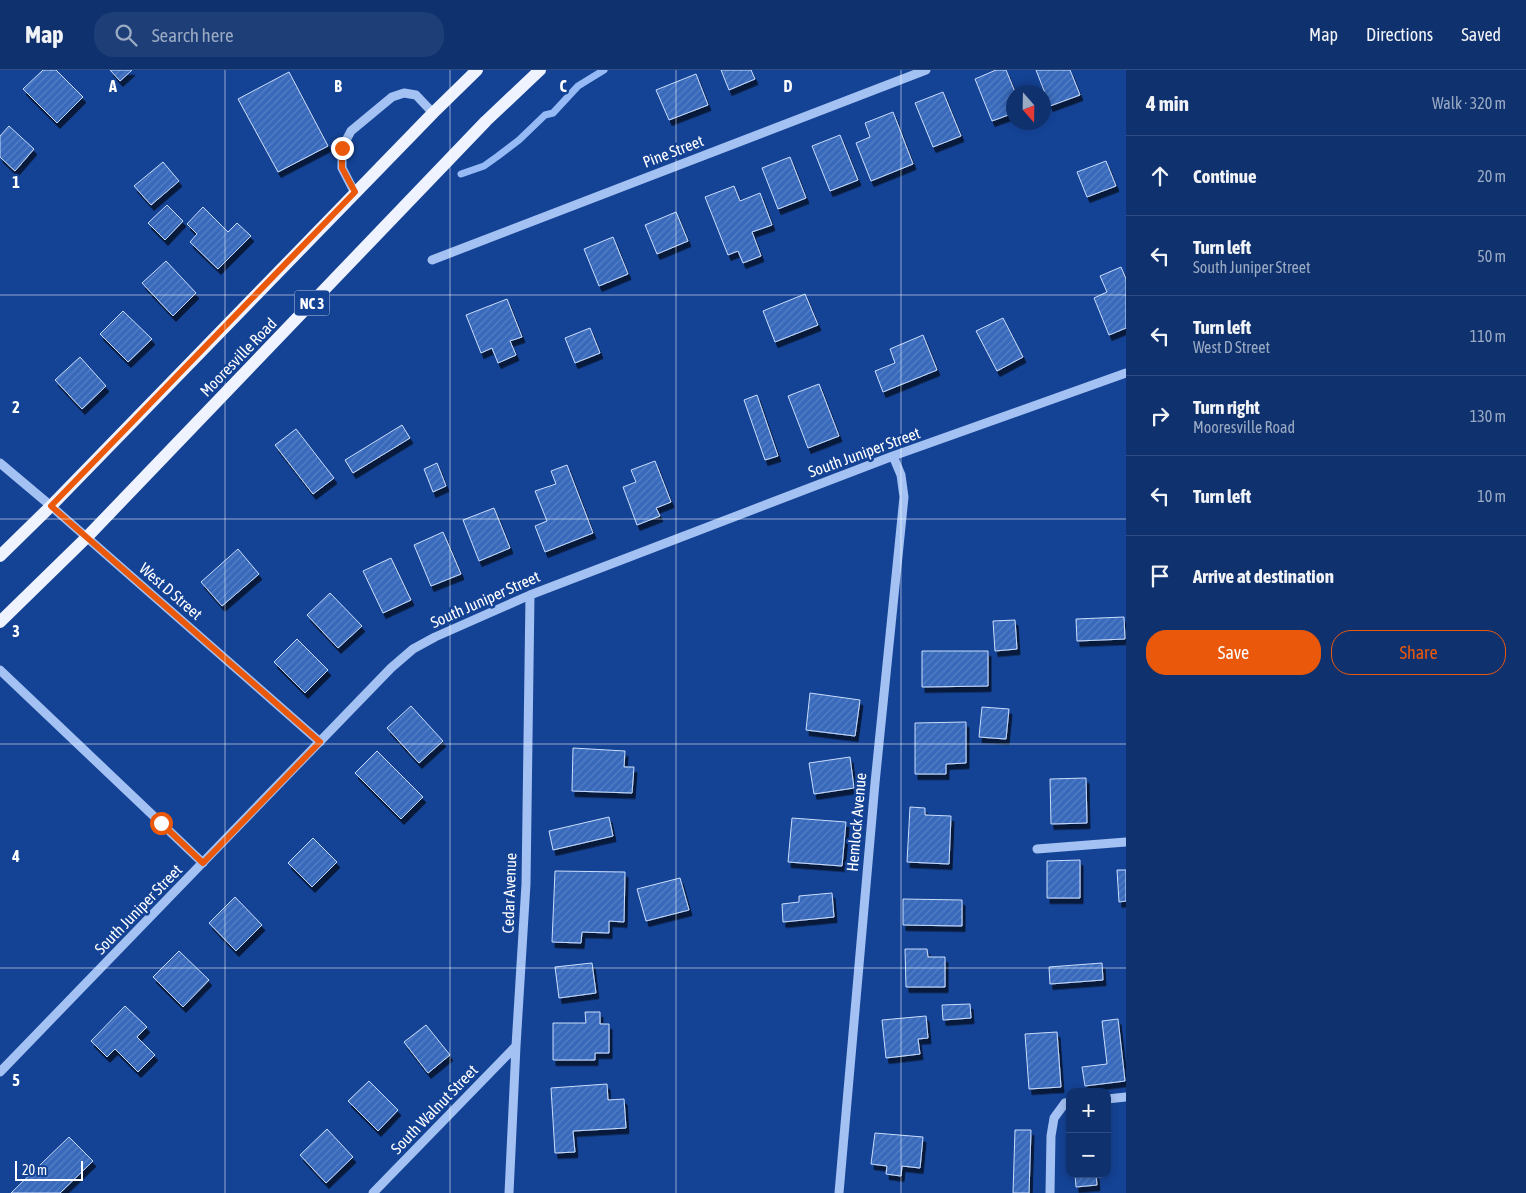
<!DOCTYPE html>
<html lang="en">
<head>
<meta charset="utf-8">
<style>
	body { margin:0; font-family:"Asap Condensed",sans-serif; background:#1d3e77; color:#f1f3f6 }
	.controls { position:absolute; right:15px; bottom:15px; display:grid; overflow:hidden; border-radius:10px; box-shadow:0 2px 8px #0003 }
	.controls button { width:45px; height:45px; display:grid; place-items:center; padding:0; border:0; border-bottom:1px solid #2f4d82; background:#0f326f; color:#f1f3f6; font:25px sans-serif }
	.compass { position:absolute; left:1006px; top:15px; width:45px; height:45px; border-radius:50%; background:#0f326f; box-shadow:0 2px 8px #0003; rotate:160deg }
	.scale { position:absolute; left:15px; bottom:12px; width:68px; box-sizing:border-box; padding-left:5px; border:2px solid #fff; border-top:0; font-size:14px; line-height:18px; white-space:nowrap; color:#fff; -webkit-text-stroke:4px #144294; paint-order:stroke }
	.stop { position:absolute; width:15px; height:15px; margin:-11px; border:4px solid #ea580c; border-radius:50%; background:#fff }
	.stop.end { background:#ea580c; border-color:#fff; box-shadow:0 1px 5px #0008 }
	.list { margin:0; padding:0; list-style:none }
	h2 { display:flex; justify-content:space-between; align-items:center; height:65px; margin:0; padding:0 20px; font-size:21px }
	h2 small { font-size:16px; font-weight:400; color:#9baac3 }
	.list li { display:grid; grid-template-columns:32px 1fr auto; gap:15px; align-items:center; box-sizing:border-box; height:80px; padding:0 20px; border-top:1px solid #2f4d82 }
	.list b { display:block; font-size:19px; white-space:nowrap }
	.list p { margin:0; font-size:16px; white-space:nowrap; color:#9baac3 }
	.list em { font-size:16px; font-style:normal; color:#9baac3 }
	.actions { display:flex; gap:10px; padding:15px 20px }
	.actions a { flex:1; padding:11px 0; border:1px solid #ea580c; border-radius:20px; text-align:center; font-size:18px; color:#ea580c }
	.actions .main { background:#ea580c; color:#fff }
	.icon { flex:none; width:28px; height:28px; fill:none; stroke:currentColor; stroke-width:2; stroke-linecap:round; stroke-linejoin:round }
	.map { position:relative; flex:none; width:1126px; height:1123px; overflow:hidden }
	header { display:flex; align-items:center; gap:30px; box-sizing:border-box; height:70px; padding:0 25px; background:#0f326f; border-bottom:1px solid #2f4d82 }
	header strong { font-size:24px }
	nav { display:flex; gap:28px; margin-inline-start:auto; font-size:18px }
	.search { width:350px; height:45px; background:#1d3e77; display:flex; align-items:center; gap:12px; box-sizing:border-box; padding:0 18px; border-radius:20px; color:#9baac3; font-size:19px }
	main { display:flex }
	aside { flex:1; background:#0f326f }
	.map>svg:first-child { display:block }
</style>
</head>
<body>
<header>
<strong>Map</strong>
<div class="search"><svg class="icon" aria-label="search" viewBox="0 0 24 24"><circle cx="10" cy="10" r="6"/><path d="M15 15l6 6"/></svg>Search here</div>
<nav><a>Map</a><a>Directions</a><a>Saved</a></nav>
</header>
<main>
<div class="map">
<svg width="1126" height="1123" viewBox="0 0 1126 1123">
	<defs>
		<pattern id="building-hatch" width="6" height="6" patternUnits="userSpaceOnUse" patternTransform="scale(1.25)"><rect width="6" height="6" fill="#3869bb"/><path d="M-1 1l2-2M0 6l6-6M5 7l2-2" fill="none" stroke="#5680c5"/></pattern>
		<filter id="shadow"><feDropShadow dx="3" dy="5.5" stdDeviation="0" flood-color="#0009"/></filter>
	</defs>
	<rect width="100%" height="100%" fill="#144294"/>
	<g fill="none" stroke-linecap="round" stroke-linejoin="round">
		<path stroke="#95baf5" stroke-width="7" d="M 461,104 L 484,96 L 498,86 L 519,70 L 545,45 L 553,43 L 578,16 L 604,0"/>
	</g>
	<path fill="url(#building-hatch)" stroke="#caddfc" filter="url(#shadow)" d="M 43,0 L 56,0 L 83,27 L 57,53 L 23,19 Z
		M 110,0 L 132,0 L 120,11 Z
		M 721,0 L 751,0 L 755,9 L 729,20 Z
		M 996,0 L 1006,0 L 1015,22 L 1014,22 L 1014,43 L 992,51 L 975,9 Z
		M 1036,0 L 1070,0 L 1080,25 L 1050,36 Z
		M 289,2 L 328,76 L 278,102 L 238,29 Z
		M 696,4 L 708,35 L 669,50 L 656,20 Z
		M 943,22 L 961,66 L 933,77 L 915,33 Z
		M 893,42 L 913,94 L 871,111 L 856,73 L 870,67 L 865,53 Z
		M 9,56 L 34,79 L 15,101 L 0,87 L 0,66 Z
		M 840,65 L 858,110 L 830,121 L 812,76 Z
		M 790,87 L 806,128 L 778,139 L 762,98 Z
		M 1106,91 L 1116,116 L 1087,127 L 1077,102 Z
		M 163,92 L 179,111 L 151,135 L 134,116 Z
		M 734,116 L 740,131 L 760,123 L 772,155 L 752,162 L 761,186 L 743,193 L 738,181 L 728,185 L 705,127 Z
		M 167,135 L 183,151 L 165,170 L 148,153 Z
		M 203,137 L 228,162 L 237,153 L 251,166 L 218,199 L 190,172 L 197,164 L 187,154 Z
		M 676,142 L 688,171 L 657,184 L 645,155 Z
		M 613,167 L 628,204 L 599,216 L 584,179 Z
		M 166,191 L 196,223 L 173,246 L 142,213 Z
		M 1121,197 L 1126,209 L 1126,258 L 1109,265 L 1094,228 L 1107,222 L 1100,206 Z
		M 805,224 L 818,255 L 775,272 L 763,241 Z
		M 507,229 L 522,267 L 510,271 L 516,285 L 498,293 L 492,278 L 481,283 L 466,245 Z
		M 123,241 L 152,269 L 128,292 L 100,264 Z
		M 1003,248 L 1023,287 L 997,301 L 976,261 Z
		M 590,258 L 600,283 L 575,293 L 565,268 Z
		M 923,265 L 937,300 L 883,322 L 875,301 L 895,293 L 890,279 Z
		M 80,287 L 106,316 L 82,339 L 55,310 Z
		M 819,314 L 839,366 L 808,378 L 788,326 Z
		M 757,325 L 778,386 L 765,390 L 744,330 Z
		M 402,355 L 410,368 L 353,403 L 345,390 Z
		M 296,359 L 334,408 L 313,424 L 275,375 Z
		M 655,391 L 671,432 L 656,438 L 660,446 L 637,455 L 623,417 L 636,412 L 631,400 Z
		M 437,393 L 446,416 L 433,422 L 424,399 Z
		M 567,395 L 593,463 L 545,482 L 535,456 L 547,451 L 535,421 L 556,414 L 551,401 Z
		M 494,438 L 510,478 L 479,491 L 463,450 Z
		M 443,462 L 461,504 L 431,516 L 414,475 Z
		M 238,479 L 259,504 L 222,536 L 201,512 Z
		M 391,488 L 411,530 L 383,543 L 363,501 Z
		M 330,523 L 362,556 L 338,578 L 307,545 Z
		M 1124,547 L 1125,569 L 1077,571 L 1076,549 Z
		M 1015,550 L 1017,579 L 995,581 L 993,551 Z
		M 297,569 L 328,600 L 305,623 L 274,592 Z
		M 922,581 L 988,581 L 988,616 L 922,617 Z
		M 810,623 L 860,630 L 855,666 L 806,660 Z
		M 411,636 L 443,671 L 419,693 L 387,658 Z
		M 982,637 L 1009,639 L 1006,669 L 979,667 Z
		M 966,652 L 966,693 L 946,694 L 946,704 L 915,704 L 915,653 Z
		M 573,678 L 625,681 L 624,697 L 634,697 L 632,723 L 572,721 Z
		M 377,681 L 423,727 L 401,749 L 355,703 Z
		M 850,687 L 854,718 L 814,724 L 809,693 Z
		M 1086,708 L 1087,753 L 1051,754 L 1050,709 Z
		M 910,737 L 925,738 L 925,745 L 951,746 L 949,794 L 907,792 Z
		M 609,747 L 613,766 L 553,780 L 549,761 Z
		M 792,748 L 846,752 L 842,796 L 788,792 Z
		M 313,768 L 337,792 L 312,817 L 288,793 Z
		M 1080,790 L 1080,828 L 1047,828 L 1047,791 Z
		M 1117,800 L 1126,800 L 1126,831 L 1119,832 Z
		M 555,801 L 625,802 L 624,852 L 609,851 L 609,863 L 582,862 L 581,873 L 552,872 Z
		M 680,808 L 689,840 L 646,851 L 637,819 Z
		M 832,823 L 834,847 L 783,852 L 782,834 L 799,832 L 799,826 Z
		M 235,827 L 262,855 L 236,881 L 209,853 Z
		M 903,829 L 962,830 L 962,856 L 903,855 Z
		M 905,879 L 927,879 L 928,887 L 945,887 L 945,917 L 906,917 Z
		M 179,881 L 209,910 L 183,937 L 153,907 Z
		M 592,893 L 596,923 L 559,928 L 555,897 Z
		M 1102,893 L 1103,910 L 1050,914 L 1049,897 Z
		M 970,934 L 971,948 L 943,950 L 942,935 Z
		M 125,936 L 147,957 L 137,967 L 155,985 L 138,1002 L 115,979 L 107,987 L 91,971 Z
		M 585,942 L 600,942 L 600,954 L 609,954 L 609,983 L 595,983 L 595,990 L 553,990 L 553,953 L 586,953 Z
		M 926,946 L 928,968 L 918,969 L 920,984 L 886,988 L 882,950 Z
		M 1118,949 L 1125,1011 L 1085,1016 L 1082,997 L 1107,994 L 1102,951 Z
		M 426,955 L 450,985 L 428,1003 L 404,972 Z
		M 1057,962 L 1061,1017 L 1029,1019 L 1025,964 Z
		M 369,1011 L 398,1040 L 378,1061 L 348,1031 Z
		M 607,1014 L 608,1030 L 624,1029 L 626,1058 L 573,1061 L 575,1082 L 555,1083 L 551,1018 Z
		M 327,1059 L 353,1087 L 326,1113 L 300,1085 Z
		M 1015,1060 L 1031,1060 L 1029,1123 L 1013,1123 Z
		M 875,1063 L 923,1067 L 920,1098 L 902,1096 L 901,1106 L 886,1104 L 887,1096 L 871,1094 Z
		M 69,1067 L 93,1091 L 60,1123 L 11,1123 Z
		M 1075,1104 L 1096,1104 L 1097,1115 L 1076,1117 Z"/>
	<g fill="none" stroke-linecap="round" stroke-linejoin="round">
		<path stroke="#a3c1f2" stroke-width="9" d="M 355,123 L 342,98 L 342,78 L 351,61 L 392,27 L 404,23 L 416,25 L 433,43
			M 432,190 L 926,0
			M 0,393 L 51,436 L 320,672
			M 0,600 L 203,793
			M 1037,779 L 1126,772
			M 0,1002 L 391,598 L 413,579 L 435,567 L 530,525 L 893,386 L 1126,303
			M 1107,1029 L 1126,1027
			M 373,1123 L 516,976
			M 509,1123 L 516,976 L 526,814 L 530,525
			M 839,1123 L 875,713 L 904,427 L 901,405 L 893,386
			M 1050,1123 L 1051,1066 L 1054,1048 L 1065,1033 L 1070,1032"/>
		<path stroke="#eef3ff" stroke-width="12" d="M 0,486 L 51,436 L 433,43 L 477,0
			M 0,552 L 87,467 L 486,51 L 540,0"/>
	</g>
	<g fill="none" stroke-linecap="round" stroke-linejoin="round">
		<path stroke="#ea580c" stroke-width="6" d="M 161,753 L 203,793 L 320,672 L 51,436 L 355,122 L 342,98 L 342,78"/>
	</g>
	<path fill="none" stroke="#fff" stroke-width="1" stroke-opacity="0.55" d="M 225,0 L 225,1123M 450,0 L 450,1123M 676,0 L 676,1123M 901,0 L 901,1123M 0,225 L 1126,225M 0,449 L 1126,449M 0,674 L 1126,674M 0,898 L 1126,898"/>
	<g text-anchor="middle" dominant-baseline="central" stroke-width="5" stroke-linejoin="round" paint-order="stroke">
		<rect fill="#144294" stroke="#b8c6df" stroke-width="1" x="294.5" y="220.5" width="35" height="25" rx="4"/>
		<g font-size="15" font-weight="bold" fill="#fff">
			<text x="312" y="233">NC 3</text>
		</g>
		<g font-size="16" fill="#fff" stroke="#144294">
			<text transform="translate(673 81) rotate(-21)">Pine Street</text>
			<text transform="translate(238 287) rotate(-46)">Mooresville Road</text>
			<text transform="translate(864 382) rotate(-20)">South Juniper Street</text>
			<text transform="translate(171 521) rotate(41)">West D Street</text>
			<text transform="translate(485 529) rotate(-24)">South Juniper Street</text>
			<text transform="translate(856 752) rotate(-85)">Hemlock Avenue</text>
			<text transform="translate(509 823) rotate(-88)">Cedar Avenue</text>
			<text transform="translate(138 839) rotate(-46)">South Juniper Street</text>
			<text transform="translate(434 1039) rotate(-46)">South Walnut Street</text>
		</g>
	</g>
	<g font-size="16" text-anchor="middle" font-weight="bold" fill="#fff" stroke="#144294" stroke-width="5" stroke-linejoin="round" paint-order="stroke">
		<text x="113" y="22">A</text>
		<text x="338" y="22">B</text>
		<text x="563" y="22">C</text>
		<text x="788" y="22">D</text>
		<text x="16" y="118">1</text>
		<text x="16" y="343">2</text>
		<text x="16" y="567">3</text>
		<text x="16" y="792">4</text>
		<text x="16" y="1016">5</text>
	</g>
</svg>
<div class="controls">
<button>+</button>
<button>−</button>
</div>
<svg class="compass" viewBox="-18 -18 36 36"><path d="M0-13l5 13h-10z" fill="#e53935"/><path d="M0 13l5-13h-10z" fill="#9baac3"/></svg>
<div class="scale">20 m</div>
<div class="stop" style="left:161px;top:753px"></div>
<div class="stop end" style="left:342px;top:78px"></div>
</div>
<aside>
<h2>4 min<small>Walk · 320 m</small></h2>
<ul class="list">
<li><svg class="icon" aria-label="ahead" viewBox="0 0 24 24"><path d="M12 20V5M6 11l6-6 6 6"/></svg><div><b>Continue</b></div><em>20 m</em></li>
<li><svg class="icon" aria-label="left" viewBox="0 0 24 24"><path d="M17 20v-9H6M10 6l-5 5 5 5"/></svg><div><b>Turn left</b><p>South Juniper Street</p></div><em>50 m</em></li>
<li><svg class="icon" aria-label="left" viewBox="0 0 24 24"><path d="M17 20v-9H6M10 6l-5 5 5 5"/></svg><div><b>Turn left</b><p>West D Street</p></div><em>110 m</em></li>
<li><svg class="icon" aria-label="right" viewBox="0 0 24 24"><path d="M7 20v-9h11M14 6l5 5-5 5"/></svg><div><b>Turn right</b><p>Mooresville Road</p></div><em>130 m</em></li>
<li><svg class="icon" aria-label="left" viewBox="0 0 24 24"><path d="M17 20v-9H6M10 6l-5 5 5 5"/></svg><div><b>Turn left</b></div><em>10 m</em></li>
<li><svg class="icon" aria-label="arrive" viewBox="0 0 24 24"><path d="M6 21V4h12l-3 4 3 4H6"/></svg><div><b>Arrive at destination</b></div></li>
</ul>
<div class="actions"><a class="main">Save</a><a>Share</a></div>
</aside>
</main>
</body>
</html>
